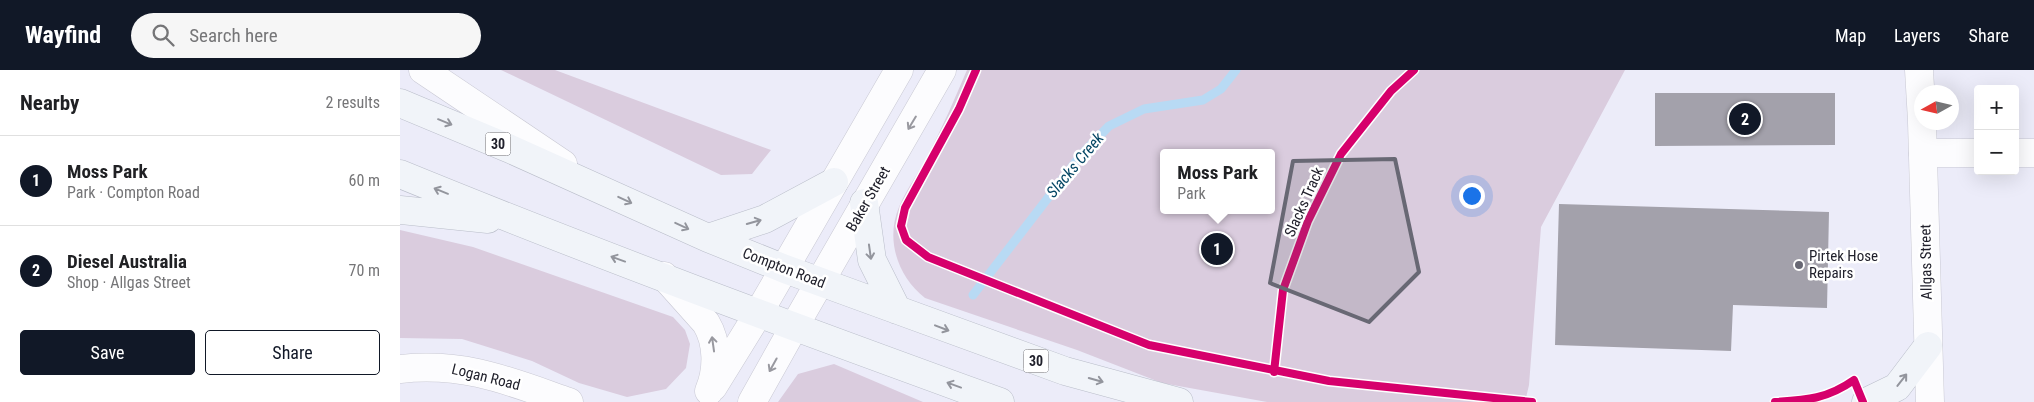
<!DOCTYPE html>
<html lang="en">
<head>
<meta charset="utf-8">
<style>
	body { margin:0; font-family:"Roboto Condensed",sans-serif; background:#f6f6f6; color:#202124 }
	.controls { position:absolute; right:15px; top:15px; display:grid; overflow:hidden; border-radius:5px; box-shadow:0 5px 20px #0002 }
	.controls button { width:45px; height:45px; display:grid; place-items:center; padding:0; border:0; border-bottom:1px solid #e0e0e0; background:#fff; color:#202124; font:25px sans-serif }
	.compass { position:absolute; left:1514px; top:15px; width:45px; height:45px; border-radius:50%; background:#fff; box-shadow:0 5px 20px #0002; rotate:262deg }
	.you { position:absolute; left:1071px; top:125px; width:18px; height:18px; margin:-12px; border:4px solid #fff; border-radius:50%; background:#1a73e8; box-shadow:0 0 0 8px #1a73e833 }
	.badge { display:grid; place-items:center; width:32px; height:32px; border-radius:50%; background:#111827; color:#fff; font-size:16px; font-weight:700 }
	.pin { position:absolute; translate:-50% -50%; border:2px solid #fff; box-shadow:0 1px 5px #0006 }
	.popup { position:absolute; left:760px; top:79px; width:115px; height:65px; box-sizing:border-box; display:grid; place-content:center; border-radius:5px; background:#fff; filter:drop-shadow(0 1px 4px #0005); font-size:16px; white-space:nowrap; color:#757577 }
	.popup b { font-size:19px; color:#202124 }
	.popup::after { content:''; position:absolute; left:50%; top:100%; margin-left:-10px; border:10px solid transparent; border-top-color:#fff }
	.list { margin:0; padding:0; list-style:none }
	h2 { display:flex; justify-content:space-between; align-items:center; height:65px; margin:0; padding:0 20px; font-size:21px }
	h2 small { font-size:16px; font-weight:400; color:#757577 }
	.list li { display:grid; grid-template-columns:32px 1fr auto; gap:15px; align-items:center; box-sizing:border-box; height:90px; padding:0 20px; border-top:1px solid #e0e0e0 }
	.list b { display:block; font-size:19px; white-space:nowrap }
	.list p { margin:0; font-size:16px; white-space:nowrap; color:#757577 }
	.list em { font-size:16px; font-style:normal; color:#757577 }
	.actions { display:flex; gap:10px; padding:15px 20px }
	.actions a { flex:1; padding:11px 0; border:1px solid #111827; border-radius:5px; text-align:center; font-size:18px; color:#111827 }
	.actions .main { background:#111827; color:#fff }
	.icon { flex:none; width:28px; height:28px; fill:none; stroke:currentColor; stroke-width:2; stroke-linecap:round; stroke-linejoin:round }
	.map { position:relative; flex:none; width:1634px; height:332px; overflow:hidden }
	header { display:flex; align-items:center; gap:30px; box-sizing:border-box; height:70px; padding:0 25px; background:#111827; color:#fff }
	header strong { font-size:24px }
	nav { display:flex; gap:28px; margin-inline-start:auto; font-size:18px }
	.search { width:350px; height:45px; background:#f6f6f6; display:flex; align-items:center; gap:12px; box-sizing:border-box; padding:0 18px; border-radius:28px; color:#757577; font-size:19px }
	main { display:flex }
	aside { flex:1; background:#fff }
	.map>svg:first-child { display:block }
</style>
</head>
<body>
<header>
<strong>Wayfind</strong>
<div class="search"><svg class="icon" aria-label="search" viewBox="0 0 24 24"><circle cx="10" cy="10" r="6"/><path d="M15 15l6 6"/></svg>Search here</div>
<nav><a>Map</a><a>Layers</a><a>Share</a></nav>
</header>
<main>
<aside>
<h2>Nearby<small>2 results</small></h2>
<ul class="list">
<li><span class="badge">1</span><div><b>Moss Park</b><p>Park · Compton Road</p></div><em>60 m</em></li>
<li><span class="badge">2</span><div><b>Diesel Australia</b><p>Shop · Allgas Street</p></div><em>70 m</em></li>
</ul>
<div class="actions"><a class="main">Save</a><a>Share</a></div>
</aside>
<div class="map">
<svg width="1634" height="332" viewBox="0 0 1634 332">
	<rect width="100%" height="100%" fill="#ececf9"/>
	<path fill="#daccde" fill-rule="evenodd" d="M 101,0 L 155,0 L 371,80 L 352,104 L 321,105 Z
		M 567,0 L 1225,0 L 1141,157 L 1129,315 L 1125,332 L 867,332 L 762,313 L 677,280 L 525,228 C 498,207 485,170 499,137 C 507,118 520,101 529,83 C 543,56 555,28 567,0 ZM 763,83 L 871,83 L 871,140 L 763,140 Z
		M 0,160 L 73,177 L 273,247 L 285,260 L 290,274 L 286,298 L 266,319 L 227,327 L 179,313 L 132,291 L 62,269 L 0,268 Z
		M 434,294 L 523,332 L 378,332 L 398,304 Z"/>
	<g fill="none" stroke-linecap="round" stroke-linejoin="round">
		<path stroke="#b8daf4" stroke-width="9" d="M 573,225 L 681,85 L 709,56 L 744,39 L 803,30 L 821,19 L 836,0"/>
	</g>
	<path fill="#a3a1ab" d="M 1255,23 L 1435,23 L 1435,75 L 1255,76 Z
		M 1159,134 L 1429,142 L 1427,238 L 1333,235 L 1331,281 L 1155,275 Z"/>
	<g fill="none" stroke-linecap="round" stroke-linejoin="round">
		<g stroke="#c8c8d3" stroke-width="29">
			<path id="street" d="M 1523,83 L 1578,83
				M 1615,83 L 1634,83
				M 264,206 L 306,253 C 318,273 318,300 309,321
				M 0,299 C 65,292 109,311 169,332
				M 313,317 L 358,244
				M 352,332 L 394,257"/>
		</g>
		<g stroke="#c8c8d3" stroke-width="29">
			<path id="secondary" d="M 23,0 L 163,94
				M 1519,0 L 1522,51
				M 1522,52 L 1530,332
				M 358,244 L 499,0
				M 394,257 L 542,0"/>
		</g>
		<g stroke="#b9bdc9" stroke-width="29">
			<path id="primary" d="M 0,33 L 108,78 L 308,168 L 385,199 L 665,301 L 779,332
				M 0,104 C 198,185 399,259 600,332
				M 464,133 L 472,190 L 497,240
				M 0,140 L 88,149
				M 308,168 L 365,149 L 434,112
				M 1466,332 L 1497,317 L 1528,276"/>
		</g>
		<use href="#street" stroke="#fcfcfe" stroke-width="28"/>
		<use href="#secondary" stroke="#fcfcfe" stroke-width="28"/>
		<use href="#primary" stroke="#f1f4f9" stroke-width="28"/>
		<g stroke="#fff" stroke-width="11">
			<path id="cycleway" d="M 576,0 L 559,39 L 505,138 L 501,156 L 506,170 L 528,187 L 749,275 L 929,311 L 1132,332
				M 874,302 L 883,220 L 908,151 L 941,84 L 991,21 L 1014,0
				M 1375,332 C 1407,330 1427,329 1454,310 L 1463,332"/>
		</g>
		<use href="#cycleway" stroke="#d6006c" stroke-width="8"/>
	</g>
	<defs><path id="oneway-shaft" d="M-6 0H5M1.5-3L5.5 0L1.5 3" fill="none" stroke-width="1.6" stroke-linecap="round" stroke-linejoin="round" transform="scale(1.25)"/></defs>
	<g stroke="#93959d">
		<use href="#oneway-shaft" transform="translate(45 52) rotate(22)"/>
		<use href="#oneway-shaft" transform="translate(41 121) rotate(-158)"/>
		<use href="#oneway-shaft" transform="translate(225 130) rotate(25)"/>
		<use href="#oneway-shaft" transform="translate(354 152) rotate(-16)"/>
		<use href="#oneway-shaft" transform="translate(282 156) rotate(25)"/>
		<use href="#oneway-shaft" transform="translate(470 182) rotate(82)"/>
		<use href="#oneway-shaft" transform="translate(218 189) rotate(-160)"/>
		<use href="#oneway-shaft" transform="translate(542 258) rotate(21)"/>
		<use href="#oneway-shaft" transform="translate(696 310) rotate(16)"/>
		<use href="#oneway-shaft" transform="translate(1502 310) rotate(-52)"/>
		<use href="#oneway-shaft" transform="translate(554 315) rotate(-160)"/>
	</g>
	<g stroke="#9999a0">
		<use href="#oneway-shaft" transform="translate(512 53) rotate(121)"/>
		<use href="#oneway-shaft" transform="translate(313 274) rotate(-98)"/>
		<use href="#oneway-shaft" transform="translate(373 295) rotate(119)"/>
	</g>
	<path fill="#686874" fill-opacity="0.2" stroke="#686874" stroke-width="4" stroke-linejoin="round" d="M 995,89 L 1019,202 L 969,252 L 870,213 L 893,91 Z"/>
	<circle fill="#686874" stroke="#fff" stroke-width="2" cx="1399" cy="195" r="5"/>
	<g text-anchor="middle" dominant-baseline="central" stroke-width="5" stroke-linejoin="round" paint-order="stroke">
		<g fill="#fff" stroke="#64646b" stroke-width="1">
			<rect x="85.5" y="62.5" width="25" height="23" rx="4"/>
			<rect x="623.5" y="279.5" width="25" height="23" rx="4"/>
		</g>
		<g font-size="14" font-weight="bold" fill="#21212c">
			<text x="98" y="74">30</text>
			<text x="636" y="291">30</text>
		</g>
		<g font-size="15" fill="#21212c" stroke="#fff">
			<text transform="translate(468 129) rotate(-60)">Baker Street</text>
			<text transform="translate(904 132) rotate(-66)">Slacks Track</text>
			<text transform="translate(1526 192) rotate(-91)">Allgas Street</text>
			<text transform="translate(384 198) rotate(21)">Compton Road</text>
			<text transform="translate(86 307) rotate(14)">Logan Road</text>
		</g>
		<g font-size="15" fill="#21212c" stroke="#fff" text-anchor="start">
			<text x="1409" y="186">Pirtek Hose<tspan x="1409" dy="17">Repairs</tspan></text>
		</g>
		<g font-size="16" font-style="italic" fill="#044664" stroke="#fff">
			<text transform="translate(675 95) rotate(-50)">Slacks Creek</text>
		</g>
	</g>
</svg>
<div class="controls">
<button>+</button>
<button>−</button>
</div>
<svg class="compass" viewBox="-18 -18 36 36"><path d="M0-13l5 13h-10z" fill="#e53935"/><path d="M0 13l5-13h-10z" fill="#757577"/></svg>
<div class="you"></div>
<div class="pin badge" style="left:817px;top:179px">1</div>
<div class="popup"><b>Moss Park</b>Park</div>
<div class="pin badge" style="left:1345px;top:49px">2</div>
</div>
</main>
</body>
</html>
